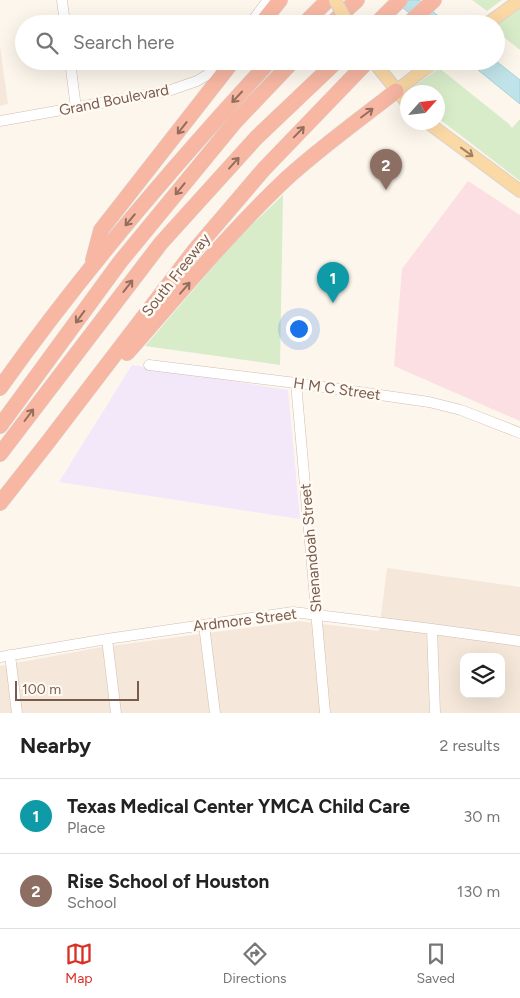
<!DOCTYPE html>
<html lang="en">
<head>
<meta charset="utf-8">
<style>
	body { margin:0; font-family:Figtree,sans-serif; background:#f6f6f6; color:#222 }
	.controls { position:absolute; right:15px; bottom:15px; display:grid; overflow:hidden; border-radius:10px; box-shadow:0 5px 20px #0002 }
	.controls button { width:45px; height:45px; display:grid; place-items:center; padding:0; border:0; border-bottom:1px solid #e0e0e0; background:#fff; color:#222; font:25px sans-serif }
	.compass { position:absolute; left:400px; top:85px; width:45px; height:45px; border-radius:50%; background:#fff; box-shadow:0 5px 20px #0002; rotate:63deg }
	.scale { position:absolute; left:15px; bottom:12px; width:124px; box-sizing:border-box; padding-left:5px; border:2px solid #7a5c4d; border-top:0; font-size:14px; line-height:18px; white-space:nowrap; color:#7a5c4d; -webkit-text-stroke:4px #fffaf3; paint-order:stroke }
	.you { position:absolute; left:298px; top:328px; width:18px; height:18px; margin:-12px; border:4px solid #fff; border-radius:50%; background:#1a73e8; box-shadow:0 0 0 8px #1a73e833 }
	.badge { display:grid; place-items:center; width:32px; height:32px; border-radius:50%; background:#d93025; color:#fff; font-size:16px; font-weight:700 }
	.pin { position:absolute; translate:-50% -41px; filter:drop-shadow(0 1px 2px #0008) }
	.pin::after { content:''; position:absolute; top:26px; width:18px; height:15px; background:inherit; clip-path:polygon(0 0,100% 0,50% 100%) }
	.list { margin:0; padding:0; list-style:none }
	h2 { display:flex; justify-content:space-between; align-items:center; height:65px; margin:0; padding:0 20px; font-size:21px }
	h2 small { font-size:16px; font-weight:400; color:#767676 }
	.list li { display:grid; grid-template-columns:32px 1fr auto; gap:15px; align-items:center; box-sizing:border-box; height:75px; padding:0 20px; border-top:1px solid #e0e0e0 }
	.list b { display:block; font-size:19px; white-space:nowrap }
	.list p { margin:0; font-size:16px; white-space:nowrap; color:#767676 }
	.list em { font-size:16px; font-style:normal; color:#767676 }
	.icon { flex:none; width:28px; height:28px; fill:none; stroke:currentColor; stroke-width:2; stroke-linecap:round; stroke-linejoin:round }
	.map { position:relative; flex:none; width:520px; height:713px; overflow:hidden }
	.search { position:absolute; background:#fff; box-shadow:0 5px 20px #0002; left:15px; right:15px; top:15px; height:55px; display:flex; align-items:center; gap:12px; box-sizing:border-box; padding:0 18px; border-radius:28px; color:#767676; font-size:19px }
	.sheet { height:215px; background:#fff }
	nav { display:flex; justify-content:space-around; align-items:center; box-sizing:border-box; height:70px; border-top:1px solid #e0e0e0; background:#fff; font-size:14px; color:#767676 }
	nav a { display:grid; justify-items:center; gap:2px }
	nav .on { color:#d93025 }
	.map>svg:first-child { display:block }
</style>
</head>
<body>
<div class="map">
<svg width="520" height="713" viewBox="0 0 520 713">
	<rect width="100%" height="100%" fill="#fdf6ec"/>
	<path fill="#f5e8da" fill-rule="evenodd" d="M 0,46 L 8,104 L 0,106 Z
		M 387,568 L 520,587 L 520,713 L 0,713 L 0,666 L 96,648 L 298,621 L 379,631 ZM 464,657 L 501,657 L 501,694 L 464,694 Z"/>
	<path fill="#f3e8fa" d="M 132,365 L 288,390 L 300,519 L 59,482 Z"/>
	<path fill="#fbdfe3" d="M 468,181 L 520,215 L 520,421 L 394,366 L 402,269 Z"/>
	<path fill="#d8ecc9" d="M 472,0 L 502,0 L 487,11 Z
		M 520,9 L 520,50 L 496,31 L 496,26 Z
		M 439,68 L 509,124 L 512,128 L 520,119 L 520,181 L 438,118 L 438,92 L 410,92 L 409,90 Z
		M 283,195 L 280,365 L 145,346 L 237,239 Z"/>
	<path fill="#bfe3e8" stroke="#a5d3da" d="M 394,0 L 419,0 L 448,24 L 422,24 Z
		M 467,61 L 496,61 L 520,80 L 520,104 Z"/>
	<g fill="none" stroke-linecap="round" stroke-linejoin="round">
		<g stroke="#d1beb0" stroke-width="11">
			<path id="minor" d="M 62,0 L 65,24
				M 250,24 L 268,0
				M 70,61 L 76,108
				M 0,121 L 168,91 L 197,81 L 207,75 L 221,61
				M 149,365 L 296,383 L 429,402 L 461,410 L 520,433
				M 296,383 L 325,713
				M 204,625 L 215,713
				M 432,629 L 435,713
				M 107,639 L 116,713
				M 10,655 L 17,713
				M 0,657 L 107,639 L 293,612 L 432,629 L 520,641"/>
		</g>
		<g stroke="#dad1cd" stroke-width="14">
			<path id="major" d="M 487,24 L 520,0
				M 373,61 L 408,104
				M 396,91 L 435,61
				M 427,122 L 520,191"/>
		</g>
		<g stroke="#dad1cd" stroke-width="16">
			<path id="highway" d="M 261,24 L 280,0
				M 304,24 L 328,0
				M 331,24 L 357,0
				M 376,24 L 400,0
				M 408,24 L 434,0
				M 93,260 L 101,230 L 233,61
				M 127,353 C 179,294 229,233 286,179 C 321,147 359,120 396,91
				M 0,388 C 82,272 174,165 270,61
				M 0,426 L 120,262 L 235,122 L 293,61
				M 0,454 L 161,243 L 256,138 L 337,61
				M 0,503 L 48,442 L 194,251 L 264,169 L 368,61"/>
		</g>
		<use href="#minor" stroke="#fff" stroke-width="10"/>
		<use href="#major" stroke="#fbd9a5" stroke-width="12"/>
		<use href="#highway" stroke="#f7b7a3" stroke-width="15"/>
		<g stroke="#dad1cd" stroke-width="14" stroke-linecap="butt">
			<path id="major-bridge" d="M 335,0 L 348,24"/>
		</g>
		<use href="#major-bridge" stroke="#fbd9a5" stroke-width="12"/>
	</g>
	<defs><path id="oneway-shaft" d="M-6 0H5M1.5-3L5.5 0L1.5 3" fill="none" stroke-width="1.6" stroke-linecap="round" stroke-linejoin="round" transform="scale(1.25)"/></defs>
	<g stroke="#936e5e">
		<use href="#oneway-shaft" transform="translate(237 97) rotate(133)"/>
		<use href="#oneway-shaft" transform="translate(367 113) rotate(-37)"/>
		<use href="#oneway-shaft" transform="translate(182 128) rotate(128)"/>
		<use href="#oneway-shaft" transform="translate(299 132) rotate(-46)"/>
		<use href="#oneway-shaft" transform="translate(234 163) rotate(-48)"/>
		<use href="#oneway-shaft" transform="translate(180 189) rotate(129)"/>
		<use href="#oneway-shaft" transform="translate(130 220) rotate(130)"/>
		<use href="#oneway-shaft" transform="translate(128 286) rotate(-52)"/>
		<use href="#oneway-shaft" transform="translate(185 288) rotate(-49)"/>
		<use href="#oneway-shaft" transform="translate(80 317) rotate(126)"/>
		<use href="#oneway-shaft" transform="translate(29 415) rotate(-53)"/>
	</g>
	<use stroke="#a18267" href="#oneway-shaft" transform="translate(467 152) rotate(36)"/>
	<g text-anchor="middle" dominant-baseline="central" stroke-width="5" stroke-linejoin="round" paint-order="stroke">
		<g font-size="15" fill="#7a5c4d" stroke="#fffaf3">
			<text transform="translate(114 100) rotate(-11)">Grand Boulevard</text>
			<text transform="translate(176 275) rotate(-52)">South Freeway</text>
			<text transform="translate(337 389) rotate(8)">H M C Street</text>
			<text transform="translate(311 548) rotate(-95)">Shenandoah Street</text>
			<text transform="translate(245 620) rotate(-7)">Ardmore Street</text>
		</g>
	</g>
</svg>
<div class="controls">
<button><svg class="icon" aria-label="layers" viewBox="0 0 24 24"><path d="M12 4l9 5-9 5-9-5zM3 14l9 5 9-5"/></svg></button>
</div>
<svg class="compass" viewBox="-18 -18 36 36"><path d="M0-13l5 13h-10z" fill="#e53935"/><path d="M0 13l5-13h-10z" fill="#767676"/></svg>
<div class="scale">100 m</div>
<div class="you"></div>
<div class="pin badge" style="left:333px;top:303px;background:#0f9aa8">1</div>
<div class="pin badge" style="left:386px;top:190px;background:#8d6e63">2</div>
<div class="search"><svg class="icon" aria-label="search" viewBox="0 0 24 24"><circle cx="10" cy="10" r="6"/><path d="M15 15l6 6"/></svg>Search here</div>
</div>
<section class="sheet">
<h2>Nearby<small>2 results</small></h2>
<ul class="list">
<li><span class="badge" style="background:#0f9aa8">1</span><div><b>Texas Medical Center YMCA Child Care</b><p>Place</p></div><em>30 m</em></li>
<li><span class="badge" style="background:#8d6e63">2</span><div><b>Rise School of Houston</b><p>School</p></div><em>130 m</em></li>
</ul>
</section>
<nav>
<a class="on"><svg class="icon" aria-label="map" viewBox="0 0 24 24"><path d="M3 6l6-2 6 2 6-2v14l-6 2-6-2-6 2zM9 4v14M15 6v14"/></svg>Map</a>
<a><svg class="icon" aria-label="directions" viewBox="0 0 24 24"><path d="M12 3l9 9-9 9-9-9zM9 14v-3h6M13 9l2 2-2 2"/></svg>Directions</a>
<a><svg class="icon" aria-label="saved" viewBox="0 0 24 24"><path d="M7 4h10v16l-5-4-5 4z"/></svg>Saved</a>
</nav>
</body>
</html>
